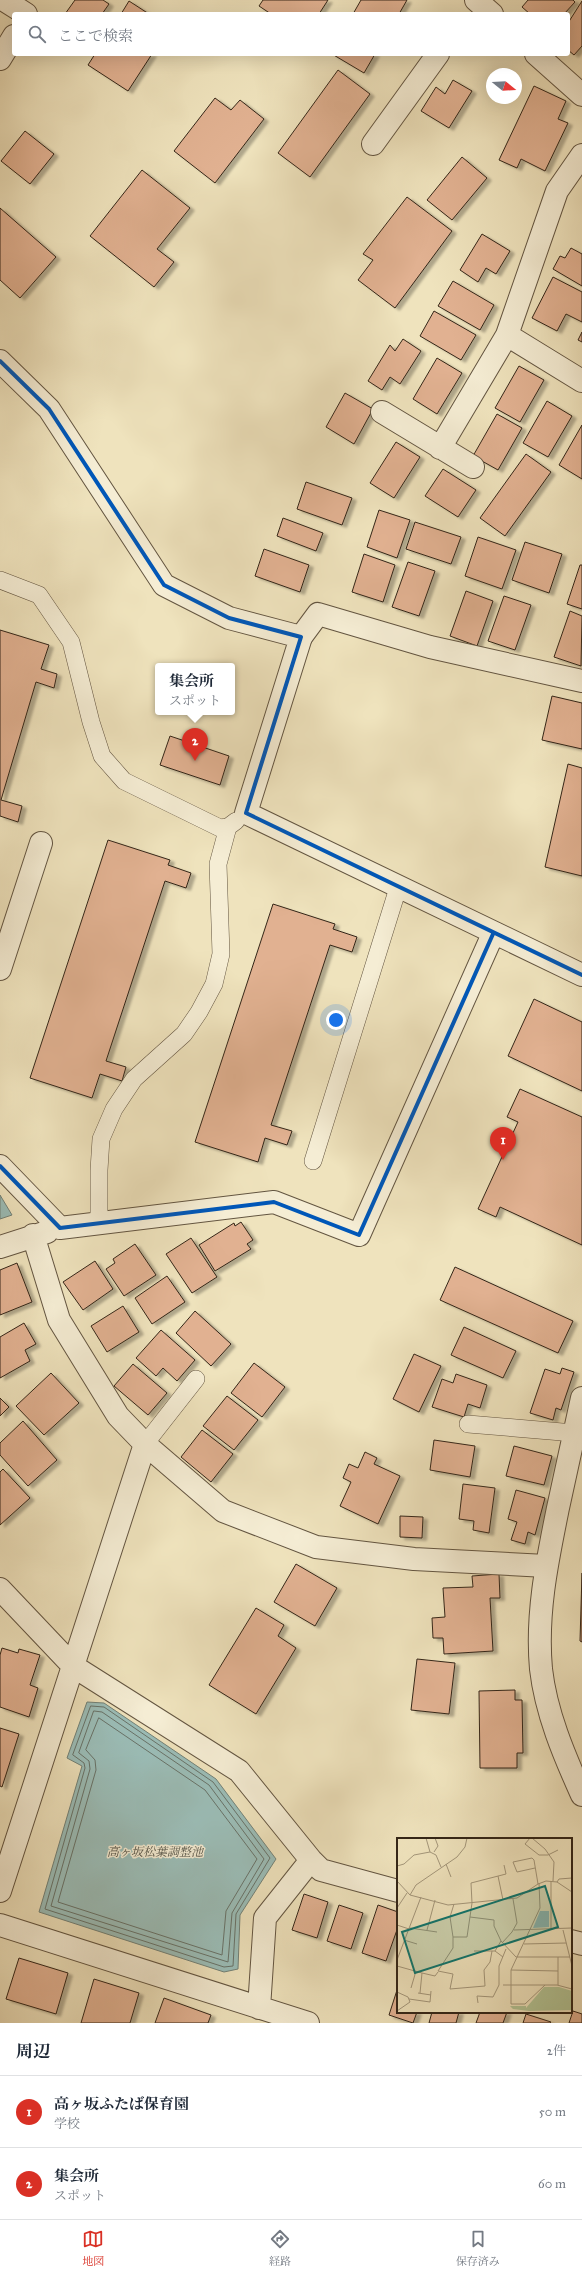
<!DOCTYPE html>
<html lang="ja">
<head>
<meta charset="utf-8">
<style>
	body { margin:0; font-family:"IM FELL Great Primer","Noto Serif JP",serif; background:#f2f2f3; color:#1f2937 }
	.compass { position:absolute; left:486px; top:68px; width:36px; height:36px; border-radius:50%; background:#fff; box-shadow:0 4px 16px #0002; rotate:108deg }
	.you { position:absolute; left:336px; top:1020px; width:14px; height:14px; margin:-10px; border:3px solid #fff; border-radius:50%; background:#1a73e8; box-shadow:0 0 0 6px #1a73e833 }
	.badge { display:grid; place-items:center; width:26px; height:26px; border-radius:50%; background:#d93025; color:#fff; font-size:13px; font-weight:700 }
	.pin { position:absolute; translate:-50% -33px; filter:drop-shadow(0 1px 2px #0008) }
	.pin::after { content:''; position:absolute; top:21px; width:14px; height:12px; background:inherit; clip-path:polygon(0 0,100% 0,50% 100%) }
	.popup { position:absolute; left:155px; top:663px; width:80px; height:52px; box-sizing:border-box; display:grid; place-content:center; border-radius:4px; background:#fff; filter:drop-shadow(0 1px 3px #0005); font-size:13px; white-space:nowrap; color:#747a83 }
	.popup b { font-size:15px; color:#1f2937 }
	.popup::after { content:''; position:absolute; left:50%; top:100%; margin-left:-8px; border:8px solid transparent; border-top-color:#fff }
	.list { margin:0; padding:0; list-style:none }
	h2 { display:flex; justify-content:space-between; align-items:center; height:52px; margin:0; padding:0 16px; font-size:17px }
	h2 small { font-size:13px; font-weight:400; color:#747a83 }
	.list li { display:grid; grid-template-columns:26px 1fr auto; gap:12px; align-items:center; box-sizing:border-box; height:72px; padding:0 16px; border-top:1px solid #e0e1e3 }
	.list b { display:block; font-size:15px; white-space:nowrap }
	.list p { margin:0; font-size:13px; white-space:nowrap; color:#747a83 }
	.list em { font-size:13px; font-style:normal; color:#747a83 }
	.icon { flex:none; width:22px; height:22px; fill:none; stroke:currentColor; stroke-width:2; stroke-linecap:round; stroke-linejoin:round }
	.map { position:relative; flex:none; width:582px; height:2023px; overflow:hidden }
	.search { position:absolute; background:#fff; box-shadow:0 4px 16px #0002; left:12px; right:12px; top:12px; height:44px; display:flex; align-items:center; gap:10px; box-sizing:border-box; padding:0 14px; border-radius:4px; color:#747a83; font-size:15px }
	.sheet { height:196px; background:#fff }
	nav { display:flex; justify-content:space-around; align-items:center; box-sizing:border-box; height:56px; border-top:1px solid #e0e1e3; background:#fff; font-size:11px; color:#747a83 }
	nav a { display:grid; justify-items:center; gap:2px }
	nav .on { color:#d93025 }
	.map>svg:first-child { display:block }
</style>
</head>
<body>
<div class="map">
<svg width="582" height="2023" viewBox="0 0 582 2023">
	<defs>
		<filter id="shadow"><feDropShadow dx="4.5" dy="2.5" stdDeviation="1" flood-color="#0004"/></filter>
	</defs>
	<rect width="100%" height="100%" fill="#efe3bd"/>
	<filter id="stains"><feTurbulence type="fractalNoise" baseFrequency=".005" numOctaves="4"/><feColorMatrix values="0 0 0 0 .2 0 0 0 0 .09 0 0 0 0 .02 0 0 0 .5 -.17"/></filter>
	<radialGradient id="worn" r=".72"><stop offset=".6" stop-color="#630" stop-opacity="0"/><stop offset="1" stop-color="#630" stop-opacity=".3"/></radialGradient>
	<path fill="#9bbdb7" stroke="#728177" d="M 0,1195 L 12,1215 L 0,1219 Z
		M 87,1702 L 104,1703 L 216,1779 L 276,1859 L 240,1915 L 238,1969 L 224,1972 L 39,1912 L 82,1766 L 67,1758 Z"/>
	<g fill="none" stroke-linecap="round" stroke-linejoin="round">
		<path stroke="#687268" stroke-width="1" d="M 91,1706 L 104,1707 L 213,1782 L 270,1858 L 236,1914 L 233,1966 L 224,1967 L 45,1909 L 85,1768 L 84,1763 L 73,1755 Z
			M 94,1711 L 102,1712 L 209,1785 L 264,1859 L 232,1913 L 228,1962 L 51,1906 L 90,1769 L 89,1761 L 79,1753 Z
			M 99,1718 L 205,1790 L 257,1859 L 226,1911 L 222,1955 L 58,1902 L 96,1770 L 95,1760 L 86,1750 Z"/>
	</g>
	<path fill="#e1b191" stroke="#342618" filter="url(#shadow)" d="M 75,0 L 103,0 L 109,4 L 102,14 L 65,14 Z
		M 263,0 L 328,0 L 319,14 L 271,14 L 259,6 Z
		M 361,0 L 407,0 L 399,14 L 353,14 Z
		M 528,0 L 573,0 L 575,2 L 564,14 L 530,14 L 522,7 Z
		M 129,1 L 149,14 L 121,14 Z
		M 582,1 L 582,46 L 574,55 L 568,50 L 568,23 Z
		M 95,54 L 152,54 L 128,91 L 88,65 Z
		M 332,54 L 375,54 L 364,73 Z
		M 338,70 L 370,94 L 310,177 L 278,153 Z
		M 453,80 L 472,91 L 449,128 L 421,111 L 436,87 L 445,94 Z
		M 534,86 L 566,101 L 558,119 L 568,123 L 545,171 L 521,159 L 517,168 L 499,160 Z
		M 215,98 L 231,110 L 240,100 L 264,119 L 215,183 L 174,151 Z
		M 25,131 L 54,154 L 30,184 L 1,161 Z
		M 462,157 L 487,178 L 452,220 L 427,200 Z
		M 142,170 L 190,208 L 157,249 L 174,262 L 154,287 L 90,236 Z
		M 407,197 L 452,231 L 395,308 L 358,280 L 373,260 L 363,254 Z
		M 0,208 L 56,257 L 20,298 L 0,280 Z
		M 482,234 L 510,251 L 496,274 L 486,268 L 478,282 L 460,270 Z
		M 571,248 L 582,254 L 582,286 L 553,269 L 560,256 L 565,258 Z
		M 553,277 L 582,292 L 582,322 L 566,314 L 557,331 L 532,318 Z
		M 453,281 L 494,305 L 480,330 L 438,306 Z
		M 434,311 L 476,335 L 461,360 L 420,336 Z
		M 582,332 L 582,342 L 578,340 Z
		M 403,339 L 421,351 L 400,384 L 390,377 L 382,390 L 368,381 L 390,345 L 395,351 Z
		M 437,358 L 462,373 L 437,414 L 413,399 Z
		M 519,366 L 544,380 L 520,422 L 495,408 Z
		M 345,393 L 373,409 L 354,444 L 326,427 Z
		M 547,401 L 572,416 L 548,457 L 523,443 Z
		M 497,414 L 522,428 L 498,470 L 473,456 Z
		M 582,425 L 582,479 L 559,465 Z
		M 396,442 L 420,457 L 394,498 L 370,483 Z
		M 526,454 L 551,472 L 505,536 L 480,518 Z
		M 443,469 L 476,490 L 458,517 L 425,496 Z
		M 306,482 L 352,498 L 342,525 L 297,509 Z
		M 379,510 L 410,520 L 397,558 L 367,547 Z
		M 283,518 L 323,533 L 316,551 L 277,536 Z
		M 415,522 L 461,537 L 451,564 L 406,549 Z
		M 478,537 L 516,550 L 502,589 L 465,576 Z
		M 525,542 L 562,554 L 549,593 L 512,580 Z
		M 264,549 L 309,565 L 300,592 L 255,576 Z
		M 364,554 L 395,565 L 383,602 L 352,592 Z
		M 408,562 L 435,571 L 419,616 L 392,607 Z
		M 580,565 L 582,565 L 582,609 L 567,604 Z
		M 466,591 L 493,601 L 477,646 L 450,636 Z
		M 504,596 L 531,605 L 515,650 L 488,641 Z
		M 570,611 L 582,616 L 581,666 L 554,657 Z
		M 0,630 L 49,645 L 41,669 L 57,674 L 54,688 L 36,682 L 1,800 L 22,806 L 18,822 L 0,816 Z
		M 552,696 L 582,703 L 582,749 L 542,740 Z
		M 170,736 L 229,756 L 220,785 L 160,765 Z
		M 568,764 L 582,768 L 582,876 L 545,867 Z
		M 108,840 L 170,860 L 168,865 L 191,873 L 186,888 L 165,881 L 106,1061 L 126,1067 L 122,1081 L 100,1074 L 92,1098 L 30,1078 Z
		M 273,904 L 335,924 L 333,929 L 357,937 L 352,952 L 330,945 L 271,1125 L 292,1131 L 287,1145 L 265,1138 L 258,1162 L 195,1142 Z
		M 534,999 L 582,1022 L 582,1091 L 508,1056 Z
		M 520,1089 L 582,1117 L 582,1245 L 500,1207 L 496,1217 L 478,1209 L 518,1122 L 507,1117 Z
		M 241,1222 L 253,1240 L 247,1244 L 251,1249 L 215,1271 L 199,1245 L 234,1223 L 235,1226 Z
		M 191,1238 L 217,1277 L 192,1293 L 166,1254 Z
		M 135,1244 L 156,1275 L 124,1296 L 106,1269 L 115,1263 L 113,1259 Z
		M 95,1261 L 113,1289 L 83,1310 L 63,1282 Z
		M 17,1263 L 32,1302 L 0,1315 L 0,1270 Z
		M 455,1267 L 573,1321 L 558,1353 L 440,1300 Z
		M 167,1276 L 185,1302 L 152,1324 L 135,1298 Z
		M 123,1306 L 139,1332 L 107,1352 L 91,1326 Z
		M 195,1311 L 231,1344 L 211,1366 L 176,1333 Z
		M 24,1323 L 36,1344 L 25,1350 L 30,1361 L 0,1378 L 0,1337 Z
		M 464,1327 L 516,1351 L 503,1378 L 451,1355 Z
		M 161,1330 L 195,1360 L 177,1381 L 163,1368 L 156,1376 L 136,1358 Z
		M 414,1354 L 441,1366 L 419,1412 L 393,1399 Z
		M 254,1363 L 285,1387 L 262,1417 L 231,1393 Z
		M 133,1364 L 167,1393 L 148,1415 L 114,1386 Z
		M 562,1368 L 574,1372 L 561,1410 L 556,1408 L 553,1420 L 530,1413 L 545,1369 L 560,1374 Z
		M 51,1373 L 79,1403 L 44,1435 L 16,1406 Z
		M 456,1374 L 487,1385 L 480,1408 L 468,1404 L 464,1417 L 432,1407 L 442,1379 L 453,1383 Z
		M 227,1396 L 258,1420 L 234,1450 L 203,1426 Z
		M 0,1398 L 9,1407 L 0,1416 Z
		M 23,1421 L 57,1460 L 28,1486 L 0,1455 L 0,1443 Z
		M 202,1430 L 233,1454 L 211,1482 L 181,1457 Z
		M 434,1440 L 475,1446 L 470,1477 L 430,1470 Z
		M 514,1446 L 552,1456 L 544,1485 L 506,1476 Z
		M 365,1452 L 377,1458 L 374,1464 L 400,1476 L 378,1524 L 340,1506 L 351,1482 L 343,1478 L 349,1464 L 358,1468 Z
		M 3,1469 L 30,1498 L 0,1525 L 0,1472 Z
		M 463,1484 L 495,1488 L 489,1533 L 473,1530 L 474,1521 L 459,1519 Z
		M 516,1490 L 545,1498 L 535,1535 L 528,1532 L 525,1544 L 511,1540 L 517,1522 L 508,1519 Z
		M 400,1516 L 423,1517 L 422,1538 L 400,1537 Z
		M 296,1564 L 337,1588 L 315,1626 L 274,1602 Z
		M 582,1573 L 582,1642 L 580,1641 Z
		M 499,1574 L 500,1598 L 490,1598 L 493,1651 L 444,1654 L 443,1638 L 433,1638 L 432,1618 L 445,1617 L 443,1588 L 473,1587 L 472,1576 Z
		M 256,1608 L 284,1625 L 278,1636 L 296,1648 L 256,1714 L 209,1685 Z
		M 2,1648 L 18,1653 L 19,1649 L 40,1655 L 30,1685 L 38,1688 L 29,1717 L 0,1707 L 0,1655 Z
		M 417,1659 L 455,1663 L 449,1714 L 411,1710 Z
		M 515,1690 L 515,1700 L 522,1700 L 523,1753 L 517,1753 L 517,1768 L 480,1768 L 479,1691 Z
		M 0,1728 L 19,1734 L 2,1787 L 0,1786 Z
		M 304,1894 L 328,1902 L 317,1938 L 292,1930 Z
		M 339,1905 L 363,1913 L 351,1949 L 327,1941 Z
		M 378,1905 L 398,1912 L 398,1927 L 386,1961 L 362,1953 Z
		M 19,1958 L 68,1973 L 56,2014 L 6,1999 Z
		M 94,1979 L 139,1993 L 130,2023 L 81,2023 Z
		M 398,1987 L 398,2012 L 417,2012 L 413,2023 L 389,2015 Z
		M 164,1998 L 211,2015 L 208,2023 L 155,2023 Z
		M 573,2011 L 582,2014 L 582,2023 L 569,2023 Z
		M 432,2012 L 459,2012 L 456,2023 L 429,2023 Z
		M 480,2012 L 507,2012 L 503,2023 L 476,2023 Z
		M 526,2014 L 551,2022 L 550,2023 L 523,2023 Z"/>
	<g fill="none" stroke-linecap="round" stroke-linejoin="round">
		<g stroke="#635541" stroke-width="18">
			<path id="service" d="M 0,580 L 39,595 L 71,642 L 91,722 L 102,756 L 124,781 L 220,828 L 228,827 L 236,821
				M 313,1161 L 398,888
				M 99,1224 L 99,1170 L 101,1139 L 114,1109 L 134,1079 L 184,1034 L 199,1012 L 214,984 L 221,954 L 218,864 L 228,827
				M 468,1424 L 574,1433
				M 145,1444 L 196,1379"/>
		</g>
		<g stroke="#635541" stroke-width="24">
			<path id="minor" d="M 4,0 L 26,14
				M 476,0 L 492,14
				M 536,54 L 582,95
				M 0,59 L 14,36
				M 373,144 L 438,54
				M 507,335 L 582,381
				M 382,412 L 473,467
				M 440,448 L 507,335 L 557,191 L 582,155
				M 301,637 L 318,614 L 430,647 L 582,681
				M 0,969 L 41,843
				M 33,1235 L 59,1320 L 118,1416 L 145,1444 L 223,1511 L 316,1547 L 414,1559 L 546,1566
				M 0,1247 L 47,1232
				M 0,1589 L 73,1666 L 239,1771 L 311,1860 L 321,1870 L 398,1891
				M 0,1891 L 145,1444
				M 0,1925 L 308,2023
				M 571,1941 L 582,1944
				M 259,2008 L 265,1918 L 311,1860"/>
		</g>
		<g stroke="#635541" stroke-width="24">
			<path id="tertiary" d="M 0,361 L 49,409 L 164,585 L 229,618 L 301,637 L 246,813 L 582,975
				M 0,1166 L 60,1228 L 274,1202 L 359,1235 L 493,934
				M 582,1398 C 574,1435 566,1471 558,1508 C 547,1562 536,1614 541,1669 C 546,1713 564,1755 582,1795"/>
		</g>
		<use href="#service" stroke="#f5edd4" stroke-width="17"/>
		<use href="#minor" stroke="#f5edd4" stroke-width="22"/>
		<use href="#tertiary" stroke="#f5edd4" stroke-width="22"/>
		<g stroke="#f5edd4" stroke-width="6">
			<path id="cycleway" d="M 0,361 L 49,409 L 164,585 L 229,618 L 301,637 L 246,813 L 582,975
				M 0,1166 L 60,1228 L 274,1202 L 359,1235 L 493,934"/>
		</g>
		<use href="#cycleway" stroke="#0057b8" stroke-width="4"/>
	</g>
	<g text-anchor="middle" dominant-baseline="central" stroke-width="3" stroke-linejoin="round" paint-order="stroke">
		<g font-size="12" font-style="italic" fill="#535348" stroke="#f5edd4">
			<text x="155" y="1852">高ヶ坂松葉調整池</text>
		</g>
	</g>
	<g transform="translate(397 1838)">
		<rect width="175" height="175" fill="#efe3bd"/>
		<path d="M 147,149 L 162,149 L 175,153 L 175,172 L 132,173 L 116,171 L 113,168 L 129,168 L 129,170 Z" fill="#b3c596"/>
		<path d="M 143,73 L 152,73 L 152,89 L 136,90 Z" fill="#9bbdb7"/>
		<path fill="none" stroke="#a4977b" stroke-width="1" d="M 29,0 L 33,14M 133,0 L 128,6 L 142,17 L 151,17 L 161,12M 135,0 L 148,11 L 157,24 L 156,43M 37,14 L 41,8 L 38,0M 49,26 L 54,39M 0,28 L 7,26 L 17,17 L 33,14 L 39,17 L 44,29M 138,30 L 120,34 L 116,24 L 135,20 L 137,22 L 141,46M 101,38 L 106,62M 0,43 L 13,57 L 51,67 L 120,60 L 141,46 L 149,43 L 160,44 L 175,54M 154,43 L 154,92M 160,44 L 162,41 L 175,40M 142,45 L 143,70 L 114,132 L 114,166 L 128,166 L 148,147M 13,57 L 19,47 L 60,19 L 68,9 L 70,0M 0,70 L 10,55M 73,79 L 97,82 L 97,88 L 104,103 L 98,113M 0,87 L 12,91M 13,90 L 40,94M 30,92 L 38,62M 117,92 L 175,90M 166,92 L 175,128M 56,99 L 53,79 L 57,66M 7,102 L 20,106M 104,103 L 119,119 L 173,119M 105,105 L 115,94 L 120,85 L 116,61M 127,106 L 169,105M 77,113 L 98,113 L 106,119M 95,113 L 93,124 L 87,132 L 88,148 L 53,151 L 56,136 L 41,133 L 56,110 L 56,99 L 70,99 L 75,65 L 74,45 L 109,36 L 107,27M 161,119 L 161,147M 0,122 L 24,59M 0,128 L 25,135 L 23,155M 114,132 L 161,133M 25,135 L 38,138 L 41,134M 106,147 L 160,147 L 175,151M 14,150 L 19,133M 0,154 L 11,159 L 13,164 L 0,173M 21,155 L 34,157M 12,161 L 33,164 L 34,153M 81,165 L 80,158 L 96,159 L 102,147 L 102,128 L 109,111"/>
		<path fill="#0f766e" fill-opacity="0.15" stroke="#0f766e" stroke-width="2" d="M 148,48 L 161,89 L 18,135 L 5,94 Z"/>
		<rect width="175" height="175" fill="none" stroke="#342618" stroke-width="2"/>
	</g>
	<rect width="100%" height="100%" filter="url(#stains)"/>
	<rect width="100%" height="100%" fill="url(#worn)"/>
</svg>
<svg class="compass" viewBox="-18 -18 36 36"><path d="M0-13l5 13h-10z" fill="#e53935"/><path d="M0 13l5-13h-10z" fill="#747a83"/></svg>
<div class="you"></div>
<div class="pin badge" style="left:503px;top:1160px">1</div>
<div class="pin badge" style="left:195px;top:761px">2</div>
<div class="popup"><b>集会所</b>スポット</div>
<div class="search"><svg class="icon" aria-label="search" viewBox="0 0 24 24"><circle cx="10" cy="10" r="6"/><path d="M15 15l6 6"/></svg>ここで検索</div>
</div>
<section class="sheet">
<h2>周辺<small>2件</small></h2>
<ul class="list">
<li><span class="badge">1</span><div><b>高ヶ坂ふたば保育園</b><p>学校</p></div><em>50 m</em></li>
<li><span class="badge">2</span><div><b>集会所</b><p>スポット</p></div><em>60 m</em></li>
</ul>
</section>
<nav>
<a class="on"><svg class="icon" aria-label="map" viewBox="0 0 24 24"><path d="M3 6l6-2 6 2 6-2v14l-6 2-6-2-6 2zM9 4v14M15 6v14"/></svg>地図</a>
<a><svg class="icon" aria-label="directions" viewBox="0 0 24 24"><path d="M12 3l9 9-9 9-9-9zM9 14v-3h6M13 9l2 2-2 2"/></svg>経路</a>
<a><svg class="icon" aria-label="saved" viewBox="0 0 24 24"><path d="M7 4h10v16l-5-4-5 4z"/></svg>保存済み</a>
</nav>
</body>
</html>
